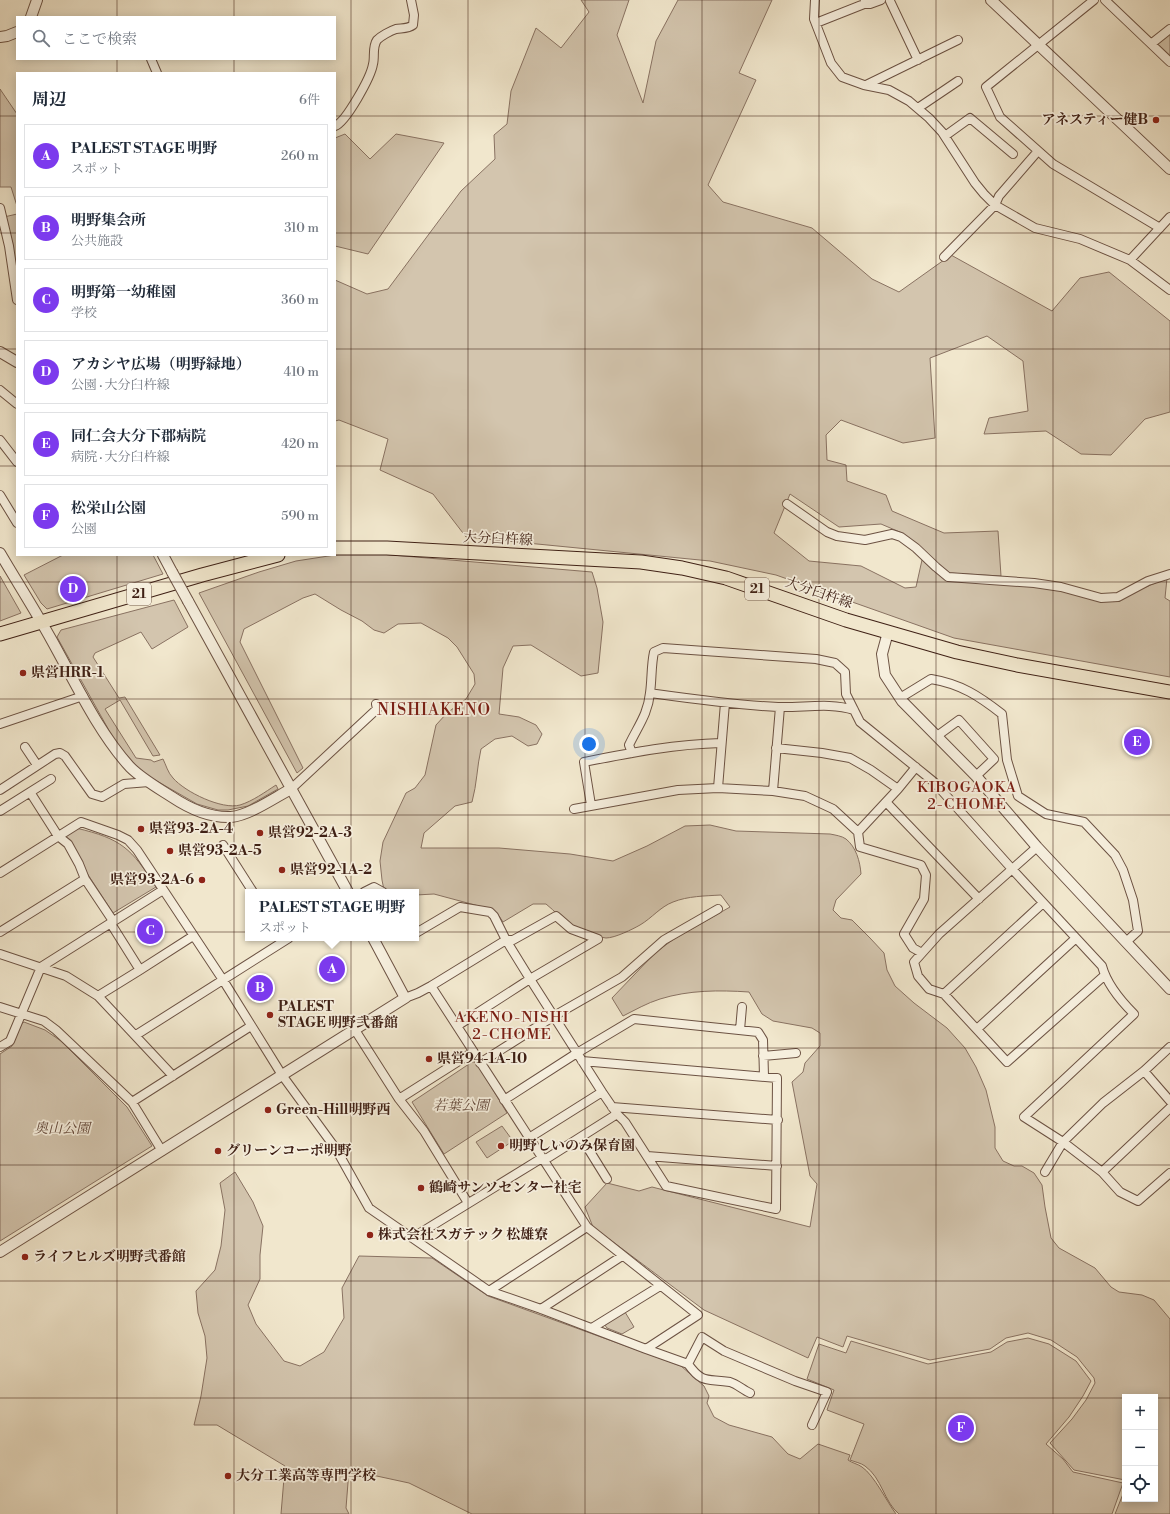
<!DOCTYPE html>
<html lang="ja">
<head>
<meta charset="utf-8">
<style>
	body { margin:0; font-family:"Libre Bodoni","Noto Serif JP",serif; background:#f6f6f7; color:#1f2937 }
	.controls { position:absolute; right:12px; bottom:12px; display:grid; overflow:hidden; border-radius:0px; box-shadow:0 2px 10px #0003 }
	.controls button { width:36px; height:36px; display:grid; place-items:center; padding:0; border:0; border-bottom:1px solid #e0e1e3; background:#fff; color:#1f2937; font:20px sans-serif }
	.you { position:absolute; left:589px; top:744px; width:14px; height:14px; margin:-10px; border:3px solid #fff; border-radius:50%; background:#1a73e8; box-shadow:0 0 0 6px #1a73e833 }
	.badge { display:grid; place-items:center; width:26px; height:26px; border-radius:50%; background:#7c3aed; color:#fff; font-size:13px; font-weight:700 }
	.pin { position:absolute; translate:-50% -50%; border:2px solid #fff; box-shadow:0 1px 4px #0006 }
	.popup { position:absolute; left:245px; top:889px; width:174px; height:52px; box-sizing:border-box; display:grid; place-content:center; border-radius:0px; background:#fff; filter:drop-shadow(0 1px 3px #0005); font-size:13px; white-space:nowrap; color:#747a83 }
	.popup b { font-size:15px; color:#1f2937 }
	.popup::after { content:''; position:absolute; left:50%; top:100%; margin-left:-8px; border:8px solid transparent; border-top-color:#fff }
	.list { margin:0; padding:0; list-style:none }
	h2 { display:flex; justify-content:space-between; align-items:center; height:52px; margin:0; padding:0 16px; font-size:17px }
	h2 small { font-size:13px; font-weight:400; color:#747a83 }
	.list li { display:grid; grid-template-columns:26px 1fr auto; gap:12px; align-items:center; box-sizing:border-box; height:64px; margin:0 8px 8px; padding:0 8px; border:1px solid #e0e1e3; border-radius:0px }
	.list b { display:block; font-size:15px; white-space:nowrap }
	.list p { margin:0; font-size:13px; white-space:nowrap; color:#747a83 }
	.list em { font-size:13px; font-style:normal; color:#747a83 }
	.icon { flex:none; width:22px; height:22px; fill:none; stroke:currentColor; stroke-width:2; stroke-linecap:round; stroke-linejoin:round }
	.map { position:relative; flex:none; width:1170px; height:1514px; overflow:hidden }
	.search { position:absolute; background:#fff; box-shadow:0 2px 10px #0003; left:16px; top:16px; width:320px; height:44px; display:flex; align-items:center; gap:10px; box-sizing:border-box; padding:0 14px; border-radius:0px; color:#747a83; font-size:15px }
	.panel { position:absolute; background:#fff; box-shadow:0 2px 10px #0003; left:16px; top:72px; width:320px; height:484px; border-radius:0px }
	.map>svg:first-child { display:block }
</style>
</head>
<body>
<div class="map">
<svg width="1170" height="1514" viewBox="0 0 1170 1514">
	<rect width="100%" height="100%" fill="#f1e7cd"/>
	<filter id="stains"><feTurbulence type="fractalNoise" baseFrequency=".005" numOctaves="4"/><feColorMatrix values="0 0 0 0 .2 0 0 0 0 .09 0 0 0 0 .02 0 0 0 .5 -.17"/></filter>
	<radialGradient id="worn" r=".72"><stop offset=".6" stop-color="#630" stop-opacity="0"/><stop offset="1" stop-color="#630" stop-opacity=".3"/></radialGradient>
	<path fill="#d3c5ae" stroke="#897262" d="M 581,0 L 629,0 L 617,35 L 643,103 L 656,41 L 678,0 L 772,0 L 739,73 L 756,80 L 708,185 L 723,202 L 812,228 L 872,279 L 899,292 L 951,255 L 1052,311 L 1080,278 L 1109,272 L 1170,321 L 1170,412 L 1145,419 L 1111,455 L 1081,454 L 1046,431 L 984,434 L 989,418 L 1028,411 L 1023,361 L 987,336 L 930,358 L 935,438 L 903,443 L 841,420 L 826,435 L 827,460 L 846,465 L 847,481 L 886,495 L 892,511 L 944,533 L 998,531 L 1001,576 L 948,573 L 902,533 L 881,524 L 839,527 L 790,494 L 774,533 L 809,561 L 861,566 L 905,588 L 916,587 L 922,560 L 949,580 L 1033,585 L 1120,598 L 1167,578 L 1165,598 L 1170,601 L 1170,677 L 954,638 L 776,575 L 710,561 L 466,537 L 433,494 L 380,470 L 388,439 L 339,420 L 335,421 L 335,280 L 367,294 L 388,289 L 461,191 L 495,159 L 494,135 L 507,124 L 511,91 L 536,28 L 561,48 L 589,12 Z
		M 1170,33 L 1170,57 L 1159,47 L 1158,42 Z
		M 0,89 L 17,114 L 17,206 L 11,187 L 0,187 Z
		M 345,134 L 370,159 L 396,134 L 444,143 L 368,254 L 335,246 L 335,138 Z
		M 17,214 L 17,290 L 4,217 Z
		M 348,553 L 380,554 L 592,572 L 597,588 L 603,622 L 598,673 L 581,676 L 531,645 L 513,646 L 503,668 L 499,714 L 519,717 L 536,725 L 542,734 L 537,744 L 528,746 L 512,736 L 495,739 L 481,749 C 477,766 477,784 472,802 L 455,806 L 424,833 L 421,848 L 499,848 L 570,854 L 613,861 L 647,846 L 685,826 L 710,825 L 736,831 L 830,834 C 835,835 842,836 846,839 C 856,847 860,861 861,874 L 836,900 L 833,910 L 841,918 L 852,920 L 870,938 L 884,953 L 887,970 L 895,986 L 914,1003 L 947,1028 L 965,1048 L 976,1067 L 986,1090 L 995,1127 L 995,1148 L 1003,1161 L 1014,1166 L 1022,1166 L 1034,1173 L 1042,1185 L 1045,1207 L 1051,1238 L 1059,1248 L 1095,1268 L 1111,1287 L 1119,1292 L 1142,1295 L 1154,1300 L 1170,1319 L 1170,1514 L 1115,1514 L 1125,1489 L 1125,1499 L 1155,1499 L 1155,1397 L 1125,1397 L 1125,1480 L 1074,1470 L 1050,1443 L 1072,1419 L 1086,1400 L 1095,1383 L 1094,1378 L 1077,1357 L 1051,1340 L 1028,1333 L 1006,1338 L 990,1349 L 930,1360 L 847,1336 L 843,1347 L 817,1337 L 808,1358 L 704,1310 L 593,1227 L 585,1207 L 607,1183 L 639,1191 L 652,1187 L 810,1227 L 817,1184 L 810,1176 L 792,1082 L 803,1072 L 805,1063 L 820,1046 L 820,1033 L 812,1028 L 773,1021 L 762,1014 L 749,992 C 719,990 689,990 660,999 C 647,1003 635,1010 623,1016 L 612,998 L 656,952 L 674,939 L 730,907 L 721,895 C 705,896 688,896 673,902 C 660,907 652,918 640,925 C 633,929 615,938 606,938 C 597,937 579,931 572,926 C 562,920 555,911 546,904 L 533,904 L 503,922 L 499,916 L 490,909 L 434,894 L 416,895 L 416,892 L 387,892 L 384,890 L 382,880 L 380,861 L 383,842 L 406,793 L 415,788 L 425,775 L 436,725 L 447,713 L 466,699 L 475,684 L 474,674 L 457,647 L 448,638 L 421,623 L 398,624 L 384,633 L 374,630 L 362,621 L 341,610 L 315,594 L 303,598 L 244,629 L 240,642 L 303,768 L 297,773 L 199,593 L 259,572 L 296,561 Z
		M 63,555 L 153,555 L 163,574 L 47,609 L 41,603 L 24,575 Z
		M 0,576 L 21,613 L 0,621 Z
		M 174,600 L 188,627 L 152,649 L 141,632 L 95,653 L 93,657 L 119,698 L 125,697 L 160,755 L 153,756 L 120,700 L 105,709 L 136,758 L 151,760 L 154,762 L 163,759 C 166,765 168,773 173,778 C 185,792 222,810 240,805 C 253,801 265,792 276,785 L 278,789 L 248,806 L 228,810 L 218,810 L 197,804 L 148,776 L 135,765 L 116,743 L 57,637 L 61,630 Z
		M 76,828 C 122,839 131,848 156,887 L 113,913 L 68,844 L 66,836 Z
		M 24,1022 L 45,1030 L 61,1041 L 127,1107 L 152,1146 L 0,1241 L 0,1054 L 12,1046 L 21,1024 Z
		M 472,1062 L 476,1062 L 507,1113 L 444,1154 L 412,1102 Z
		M 502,1126 L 513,1141 L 487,1158 L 476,1142 Z
		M 235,1172 L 253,1202 L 263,1226 L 260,1255 L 260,1279 L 248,1305 L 256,1324 L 284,1361 L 300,1366 L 324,1352 L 344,1318 L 342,1288 L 359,1256 L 432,1258 L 488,1296 L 681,1366 L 704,1386 L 709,1396 L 707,1403 L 714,1417 L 729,1425 L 772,1437 L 788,1454 L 800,1459 L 818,1444 L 850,1455 L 848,1460 C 852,1463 858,1464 862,1467 C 874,1475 887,1502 896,1514 L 472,1514 L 409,1483 L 349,1470 L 346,1508 L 349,1514 L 281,1514 L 285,1466 L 217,1425 L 194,1425 L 201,1396 L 207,1358 L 205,1336 L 198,1313 L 196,1291 L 215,1270 L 221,1246 L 225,1210 L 220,1183 Z
		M 625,1312 L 634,1327 L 622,1334 L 607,1328 L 604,1324 Z
		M 1028,1338 L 1049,1344 L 1076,1361 L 1091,1381 L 1083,1396 L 1069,1417 L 1046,1444 L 1063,1459 L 1073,1472 L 1123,1483 L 1112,1514 L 899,1514 C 884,1502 882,1478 865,1466 C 861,1463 855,1462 850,1460 L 864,1424 L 827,1410 L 834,1390 L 807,1379 L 819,1344 L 846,1353 L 851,1341 L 928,1364 L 991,1352 L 1007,1342 Z"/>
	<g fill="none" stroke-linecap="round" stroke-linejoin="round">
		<g stroke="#6c5243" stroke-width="10">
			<path id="minor" d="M 815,0 L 814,19 L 831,63 L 842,77 L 864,85 L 889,90 L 909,101 L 929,118 L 942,132 L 975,183 L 984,194 L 995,205 L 1035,228 L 1080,239 L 1130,260 L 1170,290
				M 1094,0 L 986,87 L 1000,117 L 1053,164 L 1160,228
				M 1105,0 L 1170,62
				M 890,1 L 918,60
				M 864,4 L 870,4 L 881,0
				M 816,23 L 864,4 L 865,0
				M 1151,44 L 1170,29
				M 151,59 L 157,73
				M 866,85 L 958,40
				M 918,108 L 958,81
				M 335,126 C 346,122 371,77 373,64 C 375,57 372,47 377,40 C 381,36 390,31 396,29 C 401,28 408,29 413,25 L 414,15 L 411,0
				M 945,136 L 970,118 L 1013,154
				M 0,208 L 9,246 L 17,300
				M 944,257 L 995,205 L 999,196 L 1038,151
				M 1130,260 L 1170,217
				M 0,390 L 17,404
				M 0,440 L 17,462
				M 0,495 L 17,523
				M 787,504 L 827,532 L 837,536 L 865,540 L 892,534 L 901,537 L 916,548 L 936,567 L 948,577 L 1034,583 L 1061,587 L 1101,598 L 1118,597 L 1148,581 L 1170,574
				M 650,693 C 693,699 735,705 778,707 C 803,708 830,702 854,710
				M 900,698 L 931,679 C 961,684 979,696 1002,714 L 1007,760 L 1018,796 L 1046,814 L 1084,822 L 1115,855 L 1123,870 L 1133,900 L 1138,931 L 1126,942
				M 0,724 L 83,696
				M 937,736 L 959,720 L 994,759 L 976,776
				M 25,747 L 37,765
				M 776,748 L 822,753 L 850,758 L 871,770 L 898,789
				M 632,753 L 629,745 C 638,726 648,714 650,693 C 652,679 651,666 654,652 L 663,648 L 816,659 L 835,663 L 845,672 L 846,694 L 860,722 L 934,782 L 1012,869 L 1102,966 C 1107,985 1121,1001 1134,1014 L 1024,1117 L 1063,1142 L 1102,1172 L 1120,1192 L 1138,1201 L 1170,1173
				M 916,767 L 898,789 L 858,832 L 860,847 L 921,865 L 926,875 L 924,899 L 904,934 L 913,948 L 922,953
				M 718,788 L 725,703
				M 291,789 L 377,709 L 376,704
				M 0,790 L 55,754 L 60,753 L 65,756 L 92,794 L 102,797 L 124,784 L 149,782
				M 773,791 L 780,707
				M 30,792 L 58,836 L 68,844 L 79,864 L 85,879 L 111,918 L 113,927 L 140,970
				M 886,802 L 979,899
				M 591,805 L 584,762 C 630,753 675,744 721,743
				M 574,809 L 678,790 L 718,788 L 773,791 L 805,796 L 833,809 L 858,832
				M 0,811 L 51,779
				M 223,845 L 253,892
				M 1037,847 L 939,934 L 914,962 L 918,976 L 929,989 L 944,994 L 1007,1062 L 1105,975
				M 0,873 L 81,822 L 118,835 L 128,840 L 137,850 L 223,980 L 282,1075 L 336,1149 L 369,1208 L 489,1291 L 541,1309 L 646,1349 L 698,1315 L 587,1227 L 431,986
				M 364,892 L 374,887 L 383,892
				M 0,932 L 85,879
				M 416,933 L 460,907 L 490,912 L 494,916 L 506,940 L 530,979 L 602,1092 L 617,1114 L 625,1122 L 666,1186 L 776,1209 L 777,1078 L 582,1061
				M 0,954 L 66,976 L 98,996 L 173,1076
				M 944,994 L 1043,903
				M 98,996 L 140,970 L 193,936
				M 405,998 L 418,993 L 431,986 L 506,940 L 513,940 L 556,916 L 571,929 L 598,939 L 530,979 L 457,1026
				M 0,1007 L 44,1021 L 56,1030 L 132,1102 L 162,1151
				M 977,1029 L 1076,938
				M 355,1030 L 399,1099 L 424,1131 L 468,1203
				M 740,1030 L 742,1007
				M 136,1035 L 289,938
				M 0,1047 L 10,1041 L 41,967 L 163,890
				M 763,1056 L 796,1053
				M 480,1063 L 554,1016 L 622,977 L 664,940 L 718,909
				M 1144,1071 L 1170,1101
				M 399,1099 L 473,1052
				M 504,1100 L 577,1053 L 634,1019 L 758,1032 L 763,1040 L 764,1076
				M 132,1102 L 251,1026
				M 612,1107 L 778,1120
				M 581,1137 L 607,1179
				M 529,1138 L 602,1092
				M 647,1156 L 777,1166
				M 1045,1172 L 1063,1142 L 1103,1103 L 1144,1071 L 1170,1047
				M 1102,1172 L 1170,1108
				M 412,1238 L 542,1158 L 546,1159 L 617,1114
				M 489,1291 L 587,1227
				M 541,1309 L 622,1256
				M 592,1328 L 660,1286
				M 646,1349 L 688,1364 L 702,1337 L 724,1351 L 795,1381 L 827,1392 L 812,1425
				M 688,1364 C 703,1385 708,1378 730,1382 C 737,1384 743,1390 750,1393"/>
		</g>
		<g stroke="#6c5243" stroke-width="12">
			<path id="tertiary" d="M 991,0 L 1170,169
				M 31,17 L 37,0
				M 0,37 L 7,36 L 17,32
				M 0,352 L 17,362
				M 0,553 C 17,582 35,610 51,639 C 74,680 98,732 130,767 C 142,779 158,788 172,797 C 190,809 209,818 231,817 C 250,815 274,798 291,789
				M 163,555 L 172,572
				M 188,601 L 348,892
				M 888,632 L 882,654 L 885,675 L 902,701 L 976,776 L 1037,847 L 1170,989
				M 0,1252 L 405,998 L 373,938"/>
		</g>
		<g stroke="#3f2015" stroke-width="15">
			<path id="primary" d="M 335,548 L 387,548 L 641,562 L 682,568 L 726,578 L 846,620 L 957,652 L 1017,665 L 1170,692
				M 0,634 L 202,575 L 278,555"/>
		</g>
		<use href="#minor" stroke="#f6efde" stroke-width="8"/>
		<use href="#tertiary" stroke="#f6efde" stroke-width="10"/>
		<use href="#primary" stroke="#f1e7cd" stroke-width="13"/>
		<g stroke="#6c5243" stroke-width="12" stroke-linecap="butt">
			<path id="tertiary-bridge" d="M 172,572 L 188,601"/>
		</g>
		<use href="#tertiary-bridge" stroke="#f6efde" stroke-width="10"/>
	</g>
	<path fill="none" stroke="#3f2015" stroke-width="1" stroke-opacity="0.55" d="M 117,0 L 117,17M 234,0 L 234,17M 351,0 L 351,1514M 468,0 L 468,1514M 585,0 L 585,1514M 702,0 L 702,1514M 819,0 L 819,1514M 936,0 L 936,1514M 1053,0 L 1053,1514M 117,59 L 117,73M 234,59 L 234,73M 0,116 L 17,116M 335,116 L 1170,116M 0,233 L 17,233M 335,233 L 1170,233M 0,349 L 17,349M 335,349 L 1170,349M 0,466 L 17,466M 335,466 L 1170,466M 117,555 L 117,1514M 234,555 L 234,1514M 0,582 L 1170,582M 0,699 L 1170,699M 0,815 L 1170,815M 0,932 L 1170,932M 0,1048 L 1170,1048M 0,1165 L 1170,1165M 0,1281 L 1170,1281M 0,1398 L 1125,1398M 1155,1398 L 1170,1398"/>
	<g fill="#8f2418" stroke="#f6efde" stroke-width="1.5">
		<circle cx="1156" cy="120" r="4"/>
		<circle cx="23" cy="673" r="4"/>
		<circle cx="141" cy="829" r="4"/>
		<circle cx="260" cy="833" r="4"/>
		<circle cx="170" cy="851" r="4"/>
		<circle cx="282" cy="870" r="4"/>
		<circle cx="202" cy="880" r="4"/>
		<circle cx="270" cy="1015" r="4"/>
		<circle cx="429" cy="1059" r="4"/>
		<circle cx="268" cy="1110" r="4"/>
		<circle cx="501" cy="1146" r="4"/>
		<circle cx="218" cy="1151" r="4"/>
		<circle cx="421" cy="1188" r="4"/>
		<circle cx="370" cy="1235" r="4"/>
		<circle cx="25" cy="1257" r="4"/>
		<circle cx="228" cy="1476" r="4"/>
	</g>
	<g text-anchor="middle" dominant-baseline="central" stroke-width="3.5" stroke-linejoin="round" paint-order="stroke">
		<g fill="#f6efde" stroke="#765e51" stroke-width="1">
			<rect x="745" y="578" width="24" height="22" rx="3"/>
			<rect x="127" y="583" width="24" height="22" rx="3"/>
		</g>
		<g font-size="13" font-weight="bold" fill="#3f2015">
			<text x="757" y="589">21</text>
			<text x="139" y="594">21</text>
		</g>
		<g font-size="14" font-weight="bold" fill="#3f2015" stroke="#f6efde" text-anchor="start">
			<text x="1148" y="120" text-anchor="end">アネスティー健B</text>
			<text x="31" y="673">県営HRR-1</text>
			<text x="149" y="829">県営93-2A-4</text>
			<text x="268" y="833">県営92-2A-3</text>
			<text x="178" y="851">県営93-2A-5</text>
			<text x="290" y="870">県営92-1A-2</text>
			<text x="194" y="880" text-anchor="end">県営93-2A-6</text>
			<text x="278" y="1007">PALEST<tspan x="278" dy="16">STAGE 明野弐番館</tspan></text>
			<text x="437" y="1059">県営94-1A-10</text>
			<text x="276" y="1110">Green-Hill明野西</text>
			<text x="509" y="1146">明野しいのみ保育園</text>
			<text x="226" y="1151">グリーンコーポ明野</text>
			<text x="429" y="1188">鶴崎サンソセンター社宅</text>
			<text x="378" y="1235">株式会社スガテック 松雄寮</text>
			<text x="33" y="1257">ライフヒルズ明野弐番館</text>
			<text x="236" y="1476">大分工業高等専門学校</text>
		</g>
		<g font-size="14" fill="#3f2015" stroke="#f6efde">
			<text transform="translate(498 539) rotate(3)">大分臼杵線</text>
			<text transform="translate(819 593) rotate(19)">大分臼杵線</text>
		</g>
		<g font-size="14" font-style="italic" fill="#64493b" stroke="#f6efde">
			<text x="461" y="1106">若葉公園</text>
			<text x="62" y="1129">奥山公園</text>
		</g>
		<g font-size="15" letter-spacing="1" fill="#7a1f14" stroke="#f6efde">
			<text x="967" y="787">KIBOGAOKA<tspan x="967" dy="17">2-CHOME</tspan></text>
			<text x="512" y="1017">AKENO-NISHI<tspan x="512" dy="17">2-CHOME</tspan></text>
		</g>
		<g font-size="16" letter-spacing="1" fill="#7a1f14" stroke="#f6efde">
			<text x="434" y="710">NISHIAKENO</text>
		</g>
	</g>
	<rect width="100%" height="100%" filter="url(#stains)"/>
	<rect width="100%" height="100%" fill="url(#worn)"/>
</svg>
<div class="controls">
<button>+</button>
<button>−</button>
<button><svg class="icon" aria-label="locate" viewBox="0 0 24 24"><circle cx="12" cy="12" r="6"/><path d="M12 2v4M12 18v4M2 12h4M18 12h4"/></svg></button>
</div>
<div class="you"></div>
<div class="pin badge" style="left:332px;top:969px">A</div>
<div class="popup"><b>PALEST STAGE 明野</b>スポット</div>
<div class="pin badge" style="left:260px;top:988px">B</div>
<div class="pin badge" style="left:150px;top:931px">C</div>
<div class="pin badge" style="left:73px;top:589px">D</div>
<div class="pin badge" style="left:1137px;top:742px">E</div>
<div class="pin badge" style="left:961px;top:1428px">F</div>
<div class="search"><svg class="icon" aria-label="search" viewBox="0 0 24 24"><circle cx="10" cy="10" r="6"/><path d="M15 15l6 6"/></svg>ここで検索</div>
<section class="panel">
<h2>周辺<small>6件</small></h2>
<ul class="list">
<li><span class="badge">A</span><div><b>PALEST STAGE 明野</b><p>スポット</p></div><em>260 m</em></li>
<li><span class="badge">B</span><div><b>明野集会所</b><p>公共施設</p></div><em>310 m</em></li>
<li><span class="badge">C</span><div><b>明野第一幼稚園</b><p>学校</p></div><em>360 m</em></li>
<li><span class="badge">D</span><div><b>アカシヤ広場（明野緑地）</b><p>公園 · 大分臼杵線</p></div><em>410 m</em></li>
<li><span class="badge">E</span><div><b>同仁会大分下郡病院</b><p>病院 · 大分臼杵線</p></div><em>420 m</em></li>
<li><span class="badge">F</span><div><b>松栄山公園</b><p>公園</p></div><em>590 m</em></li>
</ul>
</section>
</div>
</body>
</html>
